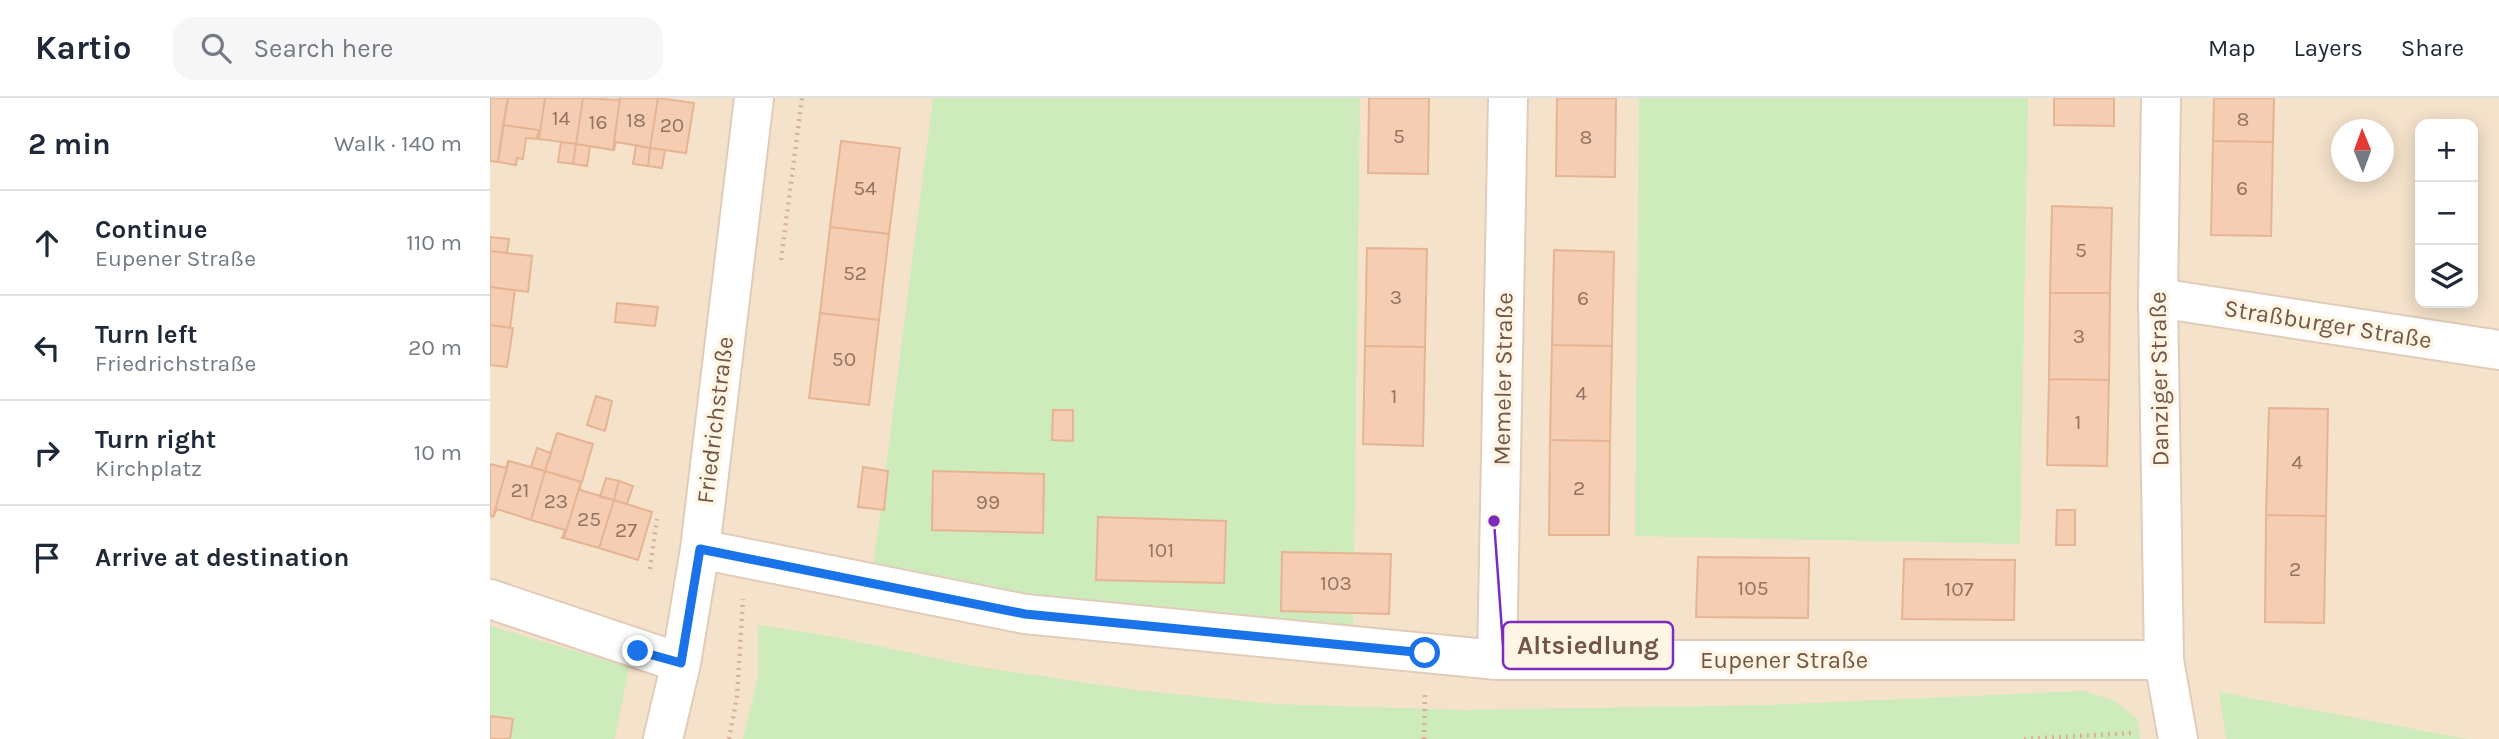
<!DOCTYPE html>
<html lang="en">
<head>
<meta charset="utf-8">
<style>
	body { margin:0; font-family:Karla,sans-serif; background:#f6f6f7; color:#1f2937 }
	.controls { position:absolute; right:21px; top:21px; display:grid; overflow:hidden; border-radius:14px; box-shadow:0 4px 18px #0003 }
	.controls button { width:63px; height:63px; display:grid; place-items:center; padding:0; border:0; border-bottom:2px solid #e0e1e3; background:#fff; color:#1f2937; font:35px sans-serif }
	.compass { position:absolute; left:1841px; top:21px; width:63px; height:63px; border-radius:50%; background:#fff; box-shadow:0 4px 18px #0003; rotate:359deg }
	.stop { position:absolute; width:21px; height:21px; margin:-16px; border:5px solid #1a73e8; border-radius:50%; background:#fff }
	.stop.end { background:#1a73e8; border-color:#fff; box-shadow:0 2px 7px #0008 }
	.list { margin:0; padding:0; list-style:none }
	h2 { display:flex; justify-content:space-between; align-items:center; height:91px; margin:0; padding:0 28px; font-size:30px }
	h2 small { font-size:23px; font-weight:400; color:#747a83 }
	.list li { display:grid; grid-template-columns:46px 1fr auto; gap:21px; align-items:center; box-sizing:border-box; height:105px; padding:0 28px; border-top:2px solid #e0e1e3 }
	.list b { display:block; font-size:26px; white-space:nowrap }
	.list p { margin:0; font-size:23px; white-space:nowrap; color:#747a83 }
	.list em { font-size:23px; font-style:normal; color:#747a83 }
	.icon { flex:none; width:38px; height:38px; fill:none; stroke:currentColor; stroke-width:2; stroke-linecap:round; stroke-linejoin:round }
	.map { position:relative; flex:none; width:2009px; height:641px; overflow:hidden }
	header { display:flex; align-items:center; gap:42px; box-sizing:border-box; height:98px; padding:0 35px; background:#fff; border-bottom:2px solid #e0e1e3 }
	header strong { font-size:33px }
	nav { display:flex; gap:38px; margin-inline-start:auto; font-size:24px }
	.search { width:490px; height:63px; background:#f6f6f7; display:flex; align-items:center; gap:18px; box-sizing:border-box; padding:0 24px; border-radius:21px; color:#747a83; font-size:26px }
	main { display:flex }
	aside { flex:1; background:#fff }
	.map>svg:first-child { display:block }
</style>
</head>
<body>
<header>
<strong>Kartio</strong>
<div class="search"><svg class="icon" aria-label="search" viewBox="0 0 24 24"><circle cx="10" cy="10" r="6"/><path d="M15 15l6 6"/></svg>Search here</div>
<nav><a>Map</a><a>Layers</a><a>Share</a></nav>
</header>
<main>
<aside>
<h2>2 min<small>Walk · 140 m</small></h2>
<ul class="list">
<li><svg class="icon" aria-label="ahead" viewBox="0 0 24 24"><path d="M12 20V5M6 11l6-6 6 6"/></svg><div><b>Continue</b><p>Eupener Straße</p></div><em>110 m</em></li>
<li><svg class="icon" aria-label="left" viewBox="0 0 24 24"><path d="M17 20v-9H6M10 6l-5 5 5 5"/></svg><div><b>Turn left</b><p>Friedrichstraße</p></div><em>20 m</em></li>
<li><svg class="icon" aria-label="right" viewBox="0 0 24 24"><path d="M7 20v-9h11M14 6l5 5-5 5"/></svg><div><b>Turn right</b><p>Kirchplatz</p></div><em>10 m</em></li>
<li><svg class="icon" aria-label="arrive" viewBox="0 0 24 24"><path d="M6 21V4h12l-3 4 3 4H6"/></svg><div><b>Arrive at destination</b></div></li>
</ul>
</aside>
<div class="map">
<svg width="2009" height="641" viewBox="0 0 2009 641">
	<rect width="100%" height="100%" fill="#fdf1dd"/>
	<path fill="#f5e2cb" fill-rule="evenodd" d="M 0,0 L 2009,0 L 2009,641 L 0,641 ZM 1930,26 L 1983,26 L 1983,205 L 1930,205 ZM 1852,32 L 1894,32 L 1894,74 L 1852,74 Z"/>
	<path fill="#ceebbc" d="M 443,0 L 870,0 L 863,548 L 381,486 Z
		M 1149,0 L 1538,0 L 1530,446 L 1145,438 Z
		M 268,527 L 340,538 L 483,568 L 645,592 L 785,606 L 977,612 L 1276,607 L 1594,593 L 1625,603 L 1647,621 L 1650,641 L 253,641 L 268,579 Z
		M 0,528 L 139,569 L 125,641 L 20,641 L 23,621 L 0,618 Z
		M 1729,594 L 1977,641 L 1736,641 Z"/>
	<path fill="#f4cdb3" stroke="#e7b493" stroke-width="2" d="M 0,0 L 18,0 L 8,64 L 0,63 Z
		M 18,0 L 55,0 L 49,41 L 47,40 L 49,32 L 13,27 Z
		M 55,0 L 93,0 L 86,46 L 49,41 Z
		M 93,0 L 128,2 L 130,0 L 123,52 L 86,46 Z
		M 130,0 L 168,0 L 160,50 L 126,44 L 124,52 L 123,52 Z
		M 168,0 L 204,5 L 196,55 L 160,50 Z
		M 879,0 L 939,0 L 938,76 L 878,75 Z
		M 1067,0 L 1126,0 L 1125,79 L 1066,78 Z
		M 1564,0 L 1624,0 L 1624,28 L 1564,27 Z
		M 1724,0 L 1784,0 L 1783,44 L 1723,43 Z
		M 13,27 L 49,32 L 48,41 L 36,40 L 33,61 L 27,60 L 26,67 L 8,64 Z
		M 351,43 L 410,50 L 399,136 L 340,129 Z
		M 1723,43 L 1783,44 L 1781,138 L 1721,137 Z
		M 71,44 L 86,46 L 83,66 L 68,64 Z
		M 86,46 L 100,48 L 97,68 L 83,66 Z
		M 146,47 L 160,50 L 158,68 L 143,66 Z
		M 160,50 L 175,52 L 172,70 L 158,68 Z
		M 1562,108 L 1622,110 L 1620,195 L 1560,195 Z
		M 340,129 L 399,136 L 389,222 L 330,215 Z
		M 0,139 L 19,141 L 17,155 L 0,153 Z
		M 877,150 L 937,151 L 935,249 L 875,248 Z
		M 1064,152 L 1124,154 L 1122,248 L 1062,247 Z
		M 0,153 L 42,158 L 38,194 L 0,189 Z
		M 0,189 L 25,192 L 20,230 L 0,227 Z
		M 1560,195 L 1620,195 L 1619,282 L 1559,281 Z
		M 127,205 L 168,209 L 165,228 L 125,224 Z
		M 330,215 L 389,222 L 379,307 L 319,300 Z
		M 0,227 L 23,230 L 17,269 L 0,267 Z
		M 1062,247 L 1122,248 L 1120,343 L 1060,342 Z
		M 875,248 L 935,249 L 933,348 L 873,346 Z
		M 1559,281 L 1619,282 L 1617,368 L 1557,367 Z
		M 106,298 L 122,303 L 115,333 L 97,327 Z
		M 1779,310 L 1838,311 L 1836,418 L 1776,417 Z
		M 563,312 L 583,312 L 583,343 L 562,342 Z
		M 67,335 L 103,346 L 92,384 L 55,373 Z
		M 1060,342 L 1120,343 L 1119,437 L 1059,437 Z
		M 47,350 L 61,355 L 55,373 L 41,369 Z
		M 18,363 L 19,363 L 3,419 L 0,418 L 0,366 L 16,370 Z
		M 19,363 L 55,373 L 41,422 L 7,411 L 3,419 Z
		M 373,369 L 398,373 L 394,412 L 368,409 Z
		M 55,373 L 91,384 L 74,440 L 72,440 L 75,432 L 41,422 Z
		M 443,373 L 554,376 L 553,435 L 442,432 Z
		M 116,380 L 129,383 L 124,402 L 110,399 Z
		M 129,383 L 143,388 L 137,406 L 124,402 Z
		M 91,384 L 90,392 L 124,402 L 109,450 L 74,440 Z
		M 124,402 L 162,414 L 148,462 L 109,450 Z
		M 1567,412 L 1585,412 L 1585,447 L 1566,447 Z
		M 1776,417 L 1836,418 L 1834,525 L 1775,524 Z
		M 608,419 L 736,423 L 734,485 L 606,482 Z
		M 792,454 L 901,456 L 899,516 L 791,513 Z
		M 1208,459 L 1319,460 L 1318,520 L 1206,519 Z
		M 1414,461 L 1525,462 L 1524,522 L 1412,521 Z
		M 0,618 L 23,621 L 20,641 L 0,641 Z"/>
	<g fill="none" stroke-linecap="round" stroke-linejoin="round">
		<g stroke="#e1ccb9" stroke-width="42">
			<path id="minor" d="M 1671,0 L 1668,200 L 1674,562 L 1688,641
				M 1668,200 L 2009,252
				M 210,451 L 535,516 L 1007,562 L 1674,562
				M 0,501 L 191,565
				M 1007,562 L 1018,0
				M 173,641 L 191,565 L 210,451 L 264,0"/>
		</g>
		<path stroke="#d8b197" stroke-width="4.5" stroke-dasharray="2 5" stroke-linecap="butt" d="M 291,162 L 312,0
			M 160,471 L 167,421
			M 239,641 L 247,599 L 253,501
			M 934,641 L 935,596
			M 1534,641 L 1643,635"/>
		<use href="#minor" stroke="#fff" stroke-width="38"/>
	</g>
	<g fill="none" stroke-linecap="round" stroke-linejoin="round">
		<path stroke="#1a73e8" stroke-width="9" d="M 148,553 L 191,565 L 210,451 L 535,516 L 935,555"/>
	</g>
	<g text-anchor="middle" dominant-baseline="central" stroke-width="7" stroke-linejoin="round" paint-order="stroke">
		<g font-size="21" fill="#937460">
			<text x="71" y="20">14</text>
			<text x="1753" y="21">8</text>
			<text x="146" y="22">18</text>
			<text x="108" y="24">16</text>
			<text x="182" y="27">20</text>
			<text x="909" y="38">5</text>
			<text x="1096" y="39">8</text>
			<text x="375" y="90">54</text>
			<text x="1752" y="90">6</text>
			<text x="1591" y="152">5</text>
			<text x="365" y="175">52</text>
			<text x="906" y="199">3</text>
			<text x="1093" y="200">6</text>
			<text x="1589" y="238">3</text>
			<text x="354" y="261">50</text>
			<text x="1091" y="295">4</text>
			<text x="904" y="298">1</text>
			<text x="1588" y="324">1</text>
			<text x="1807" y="364">4</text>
			<text x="1089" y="390">2</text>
			<text x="30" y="392">21</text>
			<text x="66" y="403">23</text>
			<text x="498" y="404">99</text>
			<text x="99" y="421">25</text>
			<text x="136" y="432">27</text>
			<text x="671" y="452">101</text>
			<text x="1805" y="471">2</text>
			<text x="846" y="485">103</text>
			<text x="1263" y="490">105</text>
			<text x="1469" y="491">107</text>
		</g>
		<g font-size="24" fill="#735645" stroke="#fff5e4">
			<text transform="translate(1838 226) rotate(9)">Straßburger Straße</text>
			<text transform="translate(1013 281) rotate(-89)">Memeler Straße</text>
			<text transform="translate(1669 281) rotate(-91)">Danziger Straße</text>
			<text transform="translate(225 322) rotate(-83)">Friedrichstraße</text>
			<text x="1294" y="562">Eupener Straße</text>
		</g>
	</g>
	<path fill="none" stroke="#7b2cbf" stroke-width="2.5" d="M1004 423L1013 547"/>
	<circle fill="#7b2cbf" stroke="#fff5e4" stroke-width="2.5" cx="1004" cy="423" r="7"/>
	<rect fill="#fff5e4" stroke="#7b2cbf" stroke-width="2.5" x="1013" y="524" width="170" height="47" rx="7"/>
	<g font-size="26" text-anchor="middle" font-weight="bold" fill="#735645">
		<text x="1098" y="556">Altsiedlung</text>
	</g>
</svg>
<div class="controls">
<button>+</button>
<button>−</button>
<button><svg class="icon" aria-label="layers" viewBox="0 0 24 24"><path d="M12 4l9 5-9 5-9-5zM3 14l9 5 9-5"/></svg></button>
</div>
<svg class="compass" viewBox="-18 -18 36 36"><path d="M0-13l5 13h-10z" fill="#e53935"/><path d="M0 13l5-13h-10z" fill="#747a83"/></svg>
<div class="stop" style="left:935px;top:555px"></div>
<div class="stop end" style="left:148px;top:553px"></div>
</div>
</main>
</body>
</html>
